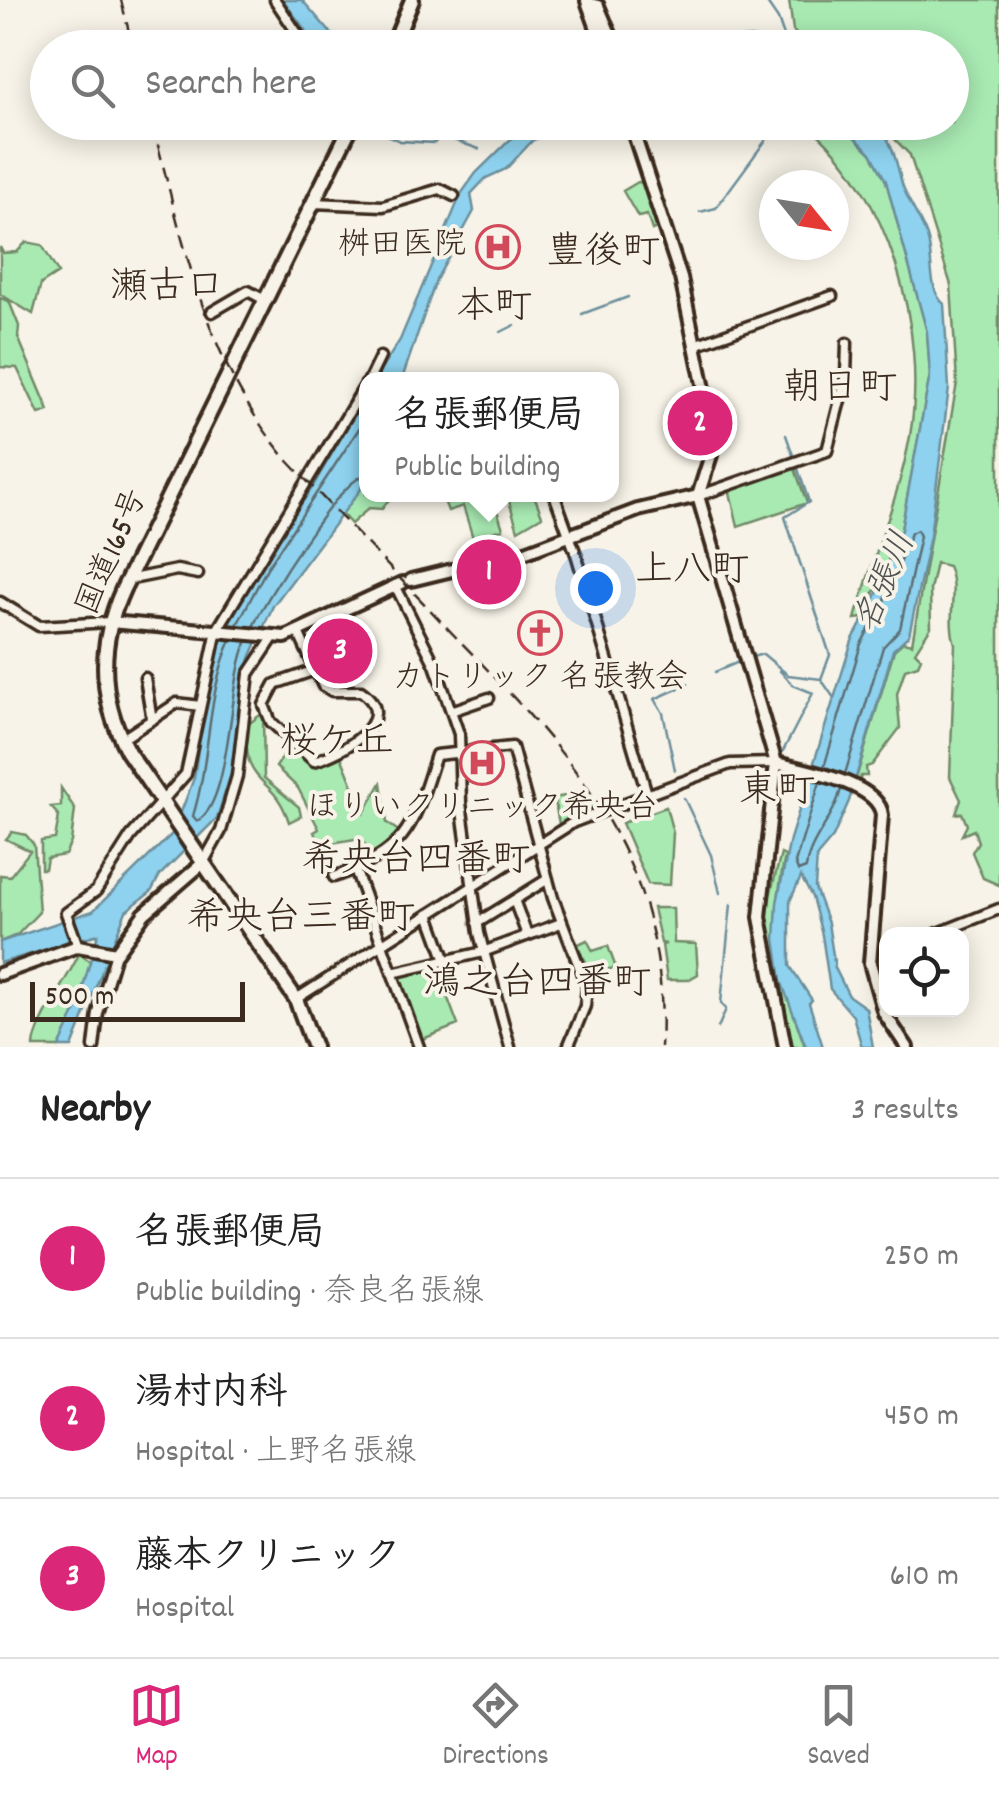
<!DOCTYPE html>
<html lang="en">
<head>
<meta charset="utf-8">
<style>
	body { margin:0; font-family:Dekko,"Klee One",sans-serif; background:#f2f2f2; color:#222 }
	.controls { position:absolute; right:30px; bottom:30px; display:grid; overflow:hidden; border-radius:20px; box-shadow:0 5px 25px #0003 }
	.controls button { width:90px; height:90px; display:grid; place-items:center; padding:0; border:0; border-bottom:2px solid #e0e0e0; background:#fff; color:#222; font:50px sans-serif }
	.compass { position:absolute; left:759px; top:170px; width:90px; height:90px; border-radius:50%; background:#fff; box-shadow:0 5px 25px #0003; rotate:120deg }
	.scale { position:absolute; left:30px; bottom:25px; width:215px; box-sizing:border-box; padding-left:10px; border:5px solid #3b2a1e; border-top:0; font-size:28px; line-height:35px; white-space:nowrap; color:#3b2a1e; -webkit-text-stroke:8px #f7f3e8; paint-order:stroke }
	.you { position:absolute; left:595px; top:588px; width:35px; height:35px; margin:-25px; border:8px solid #fff; border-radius:50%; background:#1a73e8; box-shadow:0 0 0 15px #1a73e833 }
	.badge { display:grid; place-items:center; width:65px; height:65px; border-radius:50%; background:#db2777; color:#fff; font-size:32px; font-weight:700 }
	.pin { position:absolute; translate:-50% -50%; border:5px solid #fff; box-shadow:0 2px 10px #0006 }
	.popup { position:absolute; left:359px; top:372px; width:260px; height:130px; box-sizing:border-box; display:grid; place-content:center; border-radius:20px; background:#fff; filter:drop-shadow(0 2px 8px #0005); font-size:32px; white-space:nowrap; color:#767676 }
	.popup b { font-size:38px; color:#222 }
	.popup::after { content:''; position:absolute; left:50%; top:100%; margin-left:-20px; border:20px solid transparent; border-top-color:#fff }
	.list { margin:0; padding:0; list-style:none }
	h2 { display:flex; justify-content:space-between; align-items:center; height:130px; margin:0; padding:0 40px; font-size:42px }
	h2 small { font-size:32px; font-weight:400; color:#767676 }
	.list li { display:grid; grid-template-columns:65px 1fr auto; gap:30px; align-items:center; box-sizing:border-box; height:160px; padding:0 40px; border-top:2px solid #e0e0e0 }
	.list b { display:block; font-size:38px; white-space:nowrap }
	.list p { margin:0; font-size:32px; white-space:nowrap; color:#767676 }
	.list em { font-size:32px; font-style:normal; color:#767676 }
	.icon { flex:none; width:55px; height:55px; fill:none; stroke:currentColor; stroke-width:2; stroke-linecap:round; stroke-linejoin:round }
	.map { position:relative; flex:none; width:999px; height:1047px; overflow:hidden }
	.search { position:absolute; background:#fff; box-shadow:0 5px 25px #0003; left:30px; right:30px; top:30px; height:110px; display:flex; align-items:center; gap:25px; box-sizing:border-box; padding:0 35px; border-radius:55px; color:#767676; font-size:38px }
	.sheet { height:610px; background:#fff }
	nav { display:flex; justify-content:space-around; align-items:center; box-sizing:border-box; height:140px; border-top:2px solid #e0e0e0; background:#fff; font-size:28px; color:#767676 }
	nav a { display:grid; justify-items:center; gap:5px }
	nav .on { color:#db2777 }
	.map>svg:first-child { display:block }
</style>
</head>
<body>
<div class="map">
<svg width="999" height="1047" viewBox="0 0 999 1047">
	<rect width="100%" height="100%" fill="#f7f3e8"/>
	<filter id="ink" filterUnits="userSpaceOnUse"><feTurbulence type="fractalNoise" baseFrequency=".01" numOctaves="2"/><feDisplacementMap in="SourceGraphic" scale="20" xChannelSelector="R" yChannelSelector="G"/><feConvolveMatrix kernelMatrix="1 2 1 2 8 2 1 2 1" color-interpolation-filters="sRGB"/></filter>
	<g filter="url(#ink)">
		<path fill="#a9eab3" stroke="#728a68" stroke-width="2.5" d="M 789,0 L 999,0 L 999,885 L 983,878 L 972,852 L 978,842 L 974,830 L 962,835 L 967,825 L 962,813 L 956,814 L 961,800 L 950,777 L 955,644 C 946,618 959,591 948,566 L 936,563 L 930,590 L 931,627 L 915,652 L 921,658 L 918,665 L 905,669 L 897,694 L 900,728 L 872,765 L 866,767 L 867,776 L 861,776 L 859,782 L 856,779 L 894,650 L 903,642 L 912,644 L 957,383 L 951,285 L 910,155 L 879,123 L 952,122 L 952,48 L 810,47 L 793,31 Z
			M 805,123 L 840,123 L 871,153 L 886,181 L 927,332 L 930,375 L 901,530 L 863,618 L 855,619 C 872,558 899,499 910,436 C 928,331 890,190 805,123 Z
			M 638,182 L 648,184 L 657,206 L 653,209 L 659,227 L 652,230 L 647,215 L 638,217 L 623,191 Z
			M 26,242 L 42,245 L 58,273 L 41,284 L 33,314 L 0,294 L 0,247 L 3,253 L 17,252 Z
			M 0,298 L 9,301 L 19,326 L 18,337 L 49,411 L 39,414 L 17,368 L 0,367 Z
			M 794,466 L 807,503 L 738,526 L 729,488 Z
			M 366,474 L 366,494 L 392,495 L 382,509 L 369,508 L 351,524 L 341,513 L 361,489 Z
			M 492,495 L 503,529 L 473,538 L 463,506 L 448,511 L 442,496 Z
			M 507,495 L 534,495 L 542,516 L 518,530 Z
			M 263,713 L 264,778 L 299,807 L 301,816 L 289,822 C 272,770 242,792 247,725 Z
			M 289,747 L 313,765 L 340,754 L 364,813 L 381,783 L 387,823 L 403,834 L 375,858 L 360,838 L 320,845 L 314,832 L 319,829 L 298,788 L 276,767 Z
			M 61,788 L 75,809 L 71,842 L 65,855 L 47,858 L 45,869 L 41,869 L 41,841 L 55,839 L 59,816 L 51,807 L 61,806 Z
			M 581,793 L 595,806 L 559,824 L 554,798 Z
			M 666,807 L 673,833 L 670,885 L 648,884 L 622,823 Z
			M 12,832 L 26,835 L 34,845 L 39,912 L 17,935 L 0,942 L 0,875 L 10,876 L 30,851 L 6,839 Z
			M 781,854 L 785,856 C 768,942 777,966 805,1047 L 789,1047 L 764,918 Z
			M 653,908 L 673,908 L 674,943 L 696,944 L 698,974 L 688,980 L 667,980 L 662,945 L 666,944 L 661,943 Z
			M 587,940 L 593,951 L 608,946 L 616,968 L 584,973 L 581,967 L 587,964 L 584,958 L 579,960 L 572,947 Z
			M 79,954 L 90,961 L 82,1003 L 59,1047 L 34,1047 C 34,1025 68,979 79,954 Z
			M 436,967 L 458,1025 L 420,1040 L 398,978 Z"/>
		<path fill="#8ed2ef" stroke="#6d8f9b" stroke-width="2.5" d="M 283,0 L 302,0 L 343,47 L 317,46 Z
			M 750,37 L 801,47 L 677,47 Z
			M 521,123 L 579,123 L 533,140 L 506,169 L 486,178 L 471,194 L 474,211 L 436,280 L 402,379 L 375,379 L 400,340 L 461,194 L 476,173 L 520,130 Z
			M 840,123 L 877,123 C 892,142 895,156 901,180 C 905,199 921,218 927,237 C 934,257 927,289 944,304 L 949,388 L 930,536 L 909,635 L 893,650 L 849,801 L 833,837 L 817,856 L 815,888 L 828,923 L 835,968 L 849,996 L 866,1008 L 873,1047 L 862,1047 L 853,1016 L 830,989 L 822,935 L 812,897 L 801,877 L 790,901 L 790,966 L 812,1000 L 809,1003 L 823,1047 L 806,1047 L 781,981 L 775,939 L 777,903 L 790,839 L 852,641 L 875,598 L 901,530 L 930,375 L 927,332 L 886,181 L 871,153 Z
			M 366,395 L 366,473 L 361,489 L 273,606 L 250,658 L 238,752 L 217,818 L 160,875 L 151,892 L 126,911 L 72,1047 L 59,1047 L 76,1011 L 98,934 L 0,963 L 0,942 L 93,911 L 173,833 L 194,778 L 211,656 L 242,592 L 310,491 Z"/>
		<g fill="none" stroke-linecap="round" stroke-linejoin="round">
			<path stroke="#5c6d72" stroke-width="2.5" d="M 237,625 L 267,568 L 366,418
				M 253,627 C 265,599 341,478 366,475
				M 231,640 C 206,695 211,758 193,816 L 197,821 C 232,803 228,681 247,641
				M 824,767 L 861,644 L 884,602 L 911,533 L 917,530 L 920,536 L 900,629 L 883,647 L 845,774
				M 820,782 L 795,863 L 798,871 L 806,868 C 809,840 834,819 841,789"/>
			<path stroke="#6d8f9b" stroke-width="2.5" d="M 765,0 L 778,19 L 788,48
				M 359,122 L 400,141 L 434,143 L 442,136 L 479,149
				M 700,212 L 716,208 L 777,125
				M 582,314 L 628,297
				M 501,332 L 515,325
				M 786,435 L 794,458
				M 797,466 L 809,502 L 785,517 L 830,655 L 821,679 L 834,698
				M 749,658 L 763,654 L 788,675 L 821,679
				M 780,671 L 793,685 L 813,693 L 781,755
				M 715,672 L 741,661
				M 675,770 L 663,713 L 655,699 L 688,684
				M 684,798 L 711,855 L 720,893
				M 718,1028 L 726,1009 L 721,1003 L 731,904"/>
			<g stroke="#3b2a1e" stroke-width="15">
				<path id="secondary" d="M 275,0 L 307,48
					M 313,203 L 383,206 L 440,189 L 454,196
					M 212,312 L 248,291 L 265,300
					M 695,345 L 832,296
					M 369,380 L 380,357
					M 554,494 L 577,557 L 647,794
					M 698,496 L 827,451 L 846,377 L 847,343
					M 127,580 L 177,570 L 198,574
					M 395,585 L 435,665 L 459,734 L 461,803 L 479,933 L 510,1047
					M 0,602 L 39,626 L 110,622
					M 298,632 L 323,686 L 332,691 L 361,691 C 403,721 340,754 314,761 L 271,722 L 264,705 L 275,684 L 315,670
					M 145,678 L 152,720
					M 451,711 L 489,698
					M 121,740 L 177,703 L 200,706
					M 203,863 L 221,831 L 237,776 L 249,674 L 273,638
					M 355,869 L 419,1047
					M 334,877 C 411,849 413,825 436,755 L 512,747 L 553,898 L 587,987 L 585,1006 L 568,1047
					M 514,900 L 527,935
					M 429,914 L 446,961
					M 477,923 L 548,879
					M 936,934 L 999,909
					M 78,946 L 66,913 L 96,891 L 131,836 L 186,774 L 217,630 L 366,384
					M 392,973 L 483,952 L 561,923
					M 296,999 L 574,822 L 730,764 L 776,763
					M 94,1047 L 98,1013 L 116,953"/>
			</g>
			<g stroke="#3b2a1e" stroke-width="18">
				<path id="primary" d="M 587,1 L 604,48
					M 590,4 L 598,6 L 616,48
					M 630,122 L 681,278 L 713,432 L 711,455 L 698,496 L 776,763 L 760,917 L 785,1047
					M 411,580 L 526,552 L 638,510 L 698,496
					M 110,622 L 285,637 L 402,583
					M 776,763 C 804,770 879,783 882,815 L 870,963 L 884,1013 L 907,1047
					M 0,974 L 78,946 L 116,953 L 144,914 L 203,863"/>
			</g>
			<g stroke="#3b2a1e" stroke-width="20">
				<path id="highway" d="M 392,48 L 412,0
					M 314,1047 L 296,999 L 128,752 C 99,699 98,644 123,589 L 353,122"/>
			</g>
			<use href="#secondary" stroke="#f7f3e8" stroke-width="8"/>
			<use href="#primary" stroke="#f7f3e8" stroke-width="10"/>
			<use href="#highway" stroke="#f7f3e8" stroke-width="12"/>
			<path stroke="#3b2a1e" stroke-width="2.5" stroke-dasharray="15 8" stroke-linecap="butt" d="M 121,0 L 133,48
				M 152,122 C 184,244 205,364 289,462 C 343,519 398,576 452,633 C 573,757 671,860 661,1047"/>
		</g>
	</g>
	<defs>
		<g id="hospital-ring" transform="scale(2.25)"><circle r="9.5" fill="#f7f3e8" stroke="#d1495b" stroke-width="1.5"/><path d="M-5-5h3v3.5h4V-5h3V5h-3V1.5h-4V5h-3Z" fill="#d1495b"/></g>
		<g id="church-ring" transform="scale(2.25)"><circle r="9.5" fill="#f7f3e8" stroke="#d1495b" stroke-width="1.5"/><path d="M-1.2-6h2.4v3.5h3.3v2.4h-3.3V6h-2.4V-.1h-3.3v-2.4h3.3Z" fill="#d1495b"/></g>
	</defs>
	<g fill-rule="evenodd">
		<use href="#hospital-ring" x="498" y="247"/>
		<use href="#church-ring" x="540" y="633"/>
		<use href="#hospital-ring" x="482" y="763"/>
	</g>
	<g text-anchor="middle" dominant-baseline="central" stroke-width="8" stroke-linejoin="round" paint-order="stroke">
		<g font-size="32" fill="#3b2a1e" stroke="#f7f3e8">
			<text x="466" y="247" text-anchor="end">桝田医院</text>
			<text x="540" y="680">カトリック 名張教会</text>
			<text x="482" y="810">ほりいクリニック希央台</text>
		</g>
		<g font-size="32" fill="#3b2a1e" stroke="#f7f3e8">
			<text transform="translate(114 553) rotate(-67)">国道165号</text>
		</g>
		<g font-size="35" font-style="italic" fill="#505452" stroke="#f7f3e8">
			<text transform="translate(887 583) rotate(-67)">名張川</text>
		</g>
		<g font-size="38" fill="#3b2a1e" stroke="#f7f3e8">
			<text x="603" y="254">豊後町</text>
			<text x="167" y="289">瀬古口</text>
			<text x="494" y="309">本町</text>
			<text x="840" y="390">朝日町</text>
			<text x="692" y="572">上八町</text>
			<text x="337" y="744">桜ケ丘</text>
			<text x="777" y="793">東町</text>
			<text x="416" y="862">希央台四番町</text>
			<text x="301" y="920">希央台三番町</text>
			<text x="537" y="985">鴻之台四番町</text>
		</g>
	</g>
</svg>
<div class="controls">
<button><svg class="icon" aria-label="locate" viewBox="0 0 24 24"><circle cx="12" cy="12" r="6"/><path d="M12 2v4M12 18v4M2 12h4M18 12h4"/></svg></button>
</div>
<svg class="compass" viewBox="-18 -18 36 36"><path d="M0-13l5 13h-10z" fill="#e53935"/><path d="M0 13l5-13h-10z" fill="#767676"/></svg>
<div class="scale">500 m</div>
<div class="you"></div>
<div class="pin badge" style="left:489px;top:572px">1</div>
<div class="popup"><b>名張郵便局</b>Public building</div>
<div class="pin badge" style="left:700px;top:423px">2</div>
<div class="pin badge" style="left:340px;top:651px">3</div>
<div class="search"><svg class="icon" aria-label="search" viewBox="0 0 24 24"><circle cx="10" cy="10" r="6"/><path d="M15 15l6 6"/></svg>Search here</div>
</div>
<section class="sheet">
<h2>Nearby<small>3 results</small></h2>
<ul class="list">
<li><span class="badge">1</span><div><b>名張郵便局</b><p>Public building · 奈良名張線</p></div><em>250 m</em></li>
<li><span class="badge">2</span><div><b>湯村内科</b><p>Hospital · 上野名張線</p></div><em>450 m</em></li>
<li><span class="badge">3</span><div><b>藤本クリニック</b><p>Hospital</p></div><em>610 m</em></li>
</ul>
</section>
<nav>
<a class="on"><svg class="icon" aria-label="map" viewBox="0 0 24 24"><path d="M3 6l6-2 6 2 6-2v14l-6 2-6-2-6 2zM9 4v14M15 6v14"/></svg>Map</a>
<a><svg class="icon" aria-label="directions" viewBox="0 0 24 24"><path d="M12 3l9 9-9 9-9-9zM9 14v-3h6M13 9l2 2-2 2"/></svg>Directions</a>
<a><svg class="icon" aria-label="saved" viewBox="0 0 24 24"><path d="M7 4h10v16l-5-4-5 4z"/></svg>Saved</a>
</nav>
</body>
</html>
